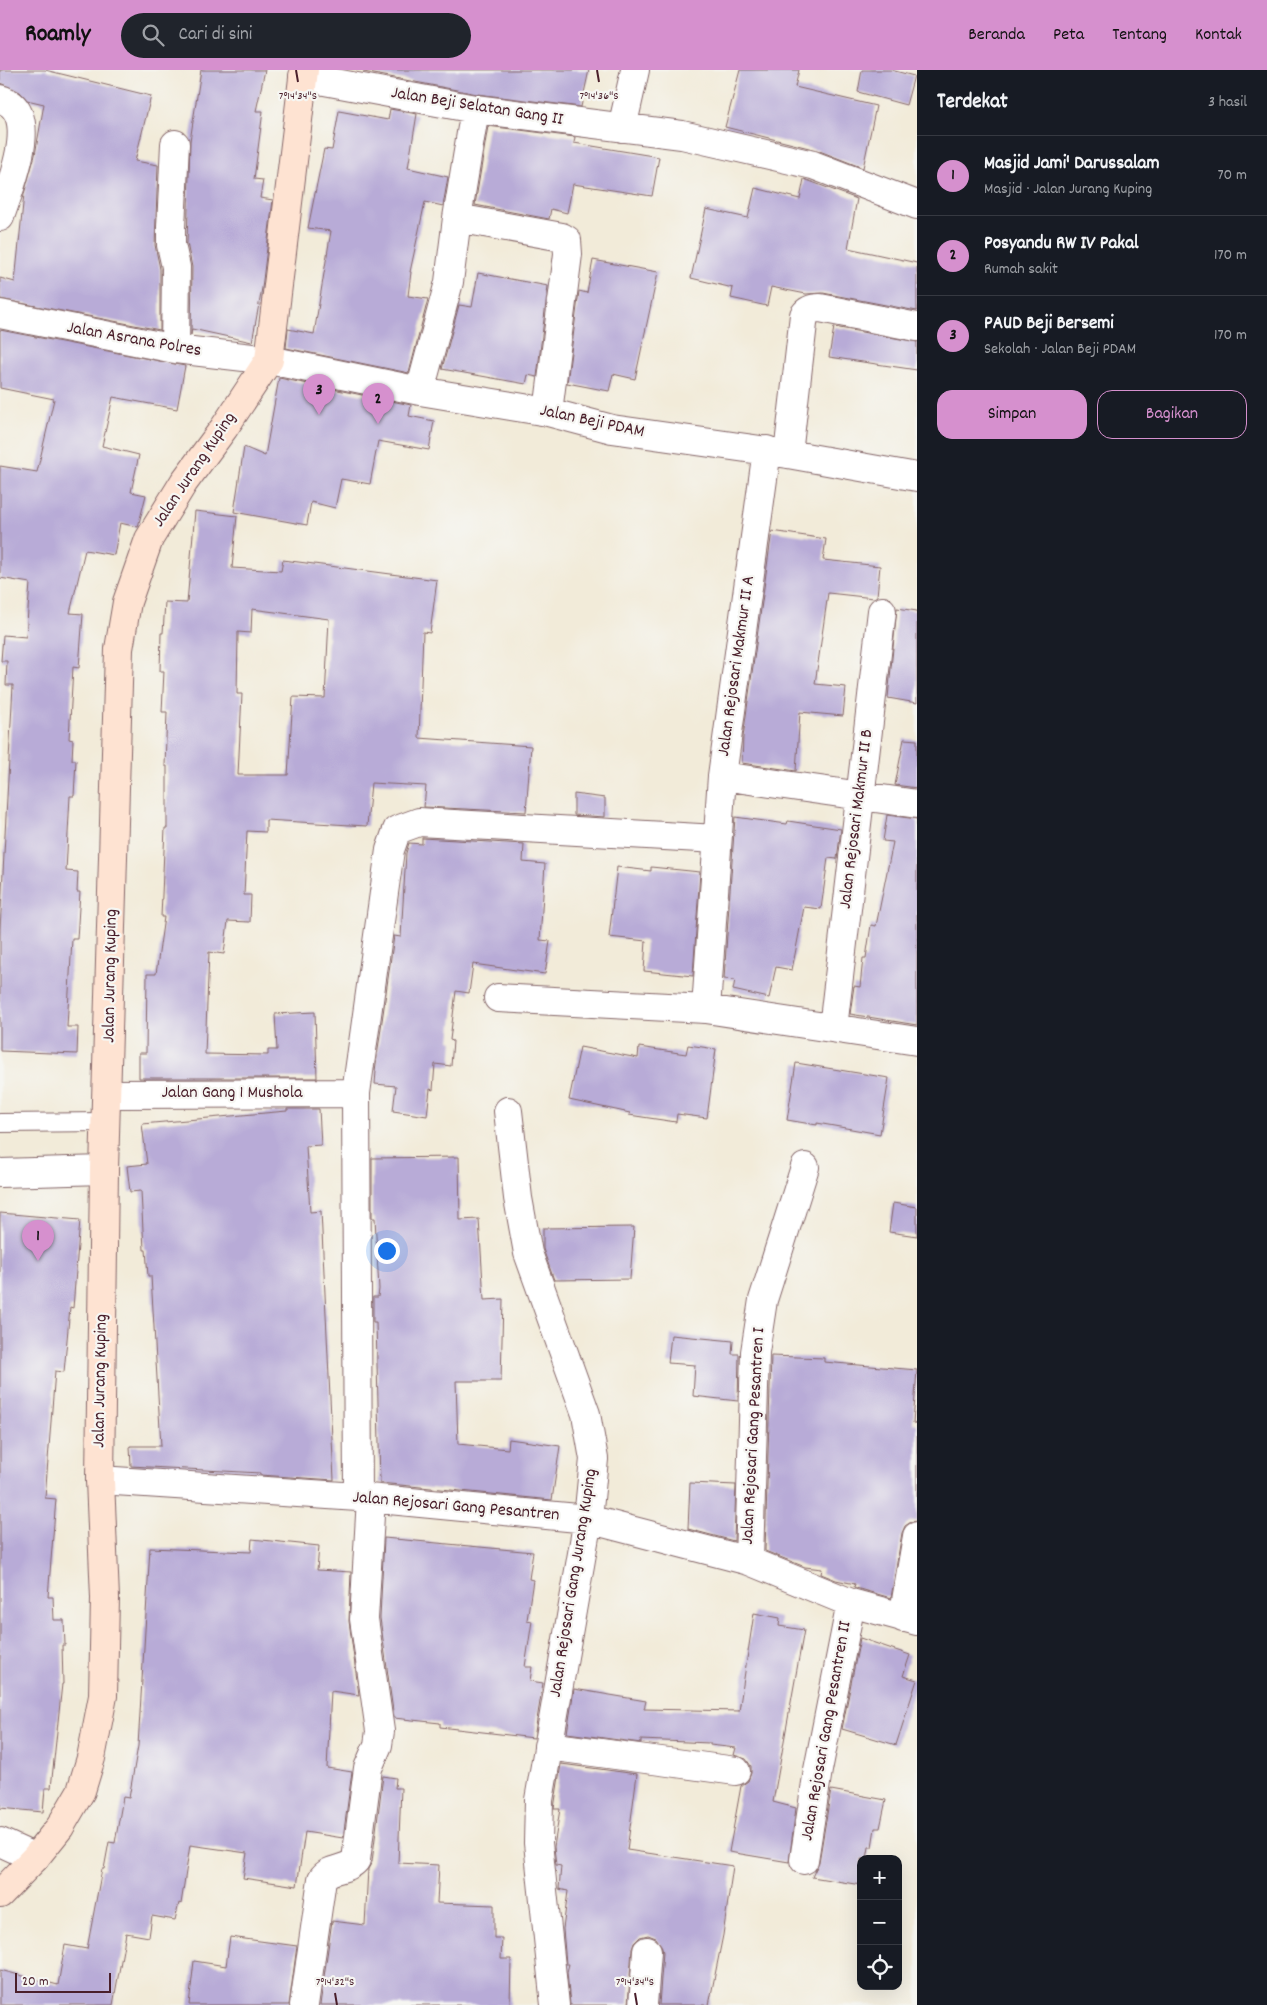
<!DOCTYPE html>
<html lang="id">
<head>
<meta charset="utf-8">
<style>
	body { margin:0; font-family:Dekko,sans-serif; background:#20242c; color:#f1f3f6 }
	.controls { position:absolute; right:15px; bottom:15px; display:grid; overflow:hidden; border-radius:10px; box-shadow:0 5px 20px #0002 }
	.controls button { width:45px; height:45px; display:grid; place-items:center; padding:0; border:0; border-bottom:1px solid #363941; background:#171b24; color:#f1f3f6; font:25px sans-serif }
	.scale { position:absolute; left:15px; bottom:12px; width:96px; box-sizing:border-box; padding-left:5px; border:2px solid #4a1f2b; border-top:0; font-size:14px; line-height:18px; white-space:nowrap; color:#4a1f2b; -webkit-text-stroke:4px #f6f6f2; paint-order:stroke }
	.you { position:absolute; left:386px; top:1180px; width:18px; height:18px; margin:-12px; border:4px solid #fff; border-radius:50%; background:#1a73e8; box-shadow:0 0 0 8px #1a73e833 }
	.badge { display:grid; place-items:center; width:32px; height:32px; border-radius:50%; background:#d690ce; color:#111; font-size:16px; font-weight:700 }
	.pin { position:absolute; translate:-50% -41px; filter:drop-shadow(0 1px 2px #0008) }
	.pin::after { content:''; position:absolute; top:26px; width:18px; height:15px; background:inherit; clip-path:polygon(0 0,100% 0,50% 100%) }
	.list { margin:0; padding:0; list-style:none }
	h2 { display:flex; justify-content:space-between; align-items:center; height:65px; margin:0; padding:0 20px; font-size:21px }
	h2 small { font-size:16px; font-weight:400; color:#9ea1a6 }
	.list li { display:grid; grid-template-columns:32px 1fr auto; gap:15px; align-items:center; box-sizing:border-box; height:80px; padding:0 20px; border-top:1px solid #363941 }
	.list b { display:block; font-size:19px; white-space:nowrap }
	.list p { margin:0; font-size:16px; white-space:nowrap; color:#9ea1a6 }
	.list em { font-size:16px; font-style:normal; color:#9ea1a6 }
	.actions { display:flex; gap:10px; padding:15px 20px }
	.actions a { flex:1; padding:11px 0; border:1px solid #d690ce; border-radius:15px; text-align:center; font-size:18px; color:#d690ce }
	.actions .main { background:#d690ce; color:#111 }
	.icon { flex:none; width:28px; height:28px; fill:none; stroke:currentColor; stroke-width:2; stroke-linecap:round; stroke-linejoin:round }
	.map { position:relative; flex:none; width:917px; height:1935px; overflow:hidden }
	header { display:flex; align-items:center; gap:30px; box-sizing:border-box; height:70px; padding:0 25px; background:#d690ce; color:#111 }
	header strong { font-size:24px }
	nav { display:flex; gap:28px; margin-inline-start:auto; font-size:18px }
	.search { width:350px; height:45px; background:#20242c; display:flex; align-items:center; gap:12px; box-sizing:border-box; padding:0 18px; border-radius:28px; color:#9ea1a6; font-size:19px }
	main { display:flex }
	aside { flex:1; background:#171b24 }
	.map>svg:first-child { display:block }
</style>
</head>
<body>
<header>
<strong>Roamly</strong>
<div class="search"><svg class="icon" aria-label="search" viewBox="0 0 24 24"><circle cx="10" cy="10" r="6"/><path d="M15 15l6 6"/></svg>Cari di sini</div>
<nav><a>Beranda</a><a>Peta</a><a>Tentang</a><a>Kontak</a></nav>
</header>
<main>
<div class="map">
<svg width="917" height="1935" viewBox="0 0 917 1935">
	<rect width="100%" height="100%" fill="#f6f6f2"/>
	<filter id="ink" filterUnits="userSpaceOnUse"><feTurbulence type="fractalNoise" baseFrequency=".02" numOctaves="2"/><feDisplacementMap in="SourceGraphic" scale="10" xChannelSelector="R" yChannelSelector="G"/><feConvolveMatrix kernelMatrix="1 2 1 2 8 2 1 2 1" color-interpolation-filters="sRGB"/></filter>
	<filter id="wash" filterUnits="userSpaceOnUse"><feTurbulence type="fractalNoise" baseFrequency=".0096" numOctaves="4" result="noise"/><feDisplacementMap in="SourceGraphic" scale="20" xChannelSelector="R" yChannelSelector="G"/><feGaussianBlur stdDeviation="1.12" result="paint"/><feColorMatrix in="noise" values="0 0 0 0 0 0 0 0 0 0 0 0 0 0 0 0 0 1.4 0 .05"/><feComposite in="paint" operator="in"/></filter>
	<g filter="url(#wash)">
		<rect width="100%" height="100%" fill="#f2ebd9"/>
		<g id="blocks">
			<path fill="#b8abd7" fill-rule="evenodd" d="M 0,0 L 45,0 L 151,26 L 135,91 L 158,95 L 155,175 L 160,199 L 160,260 L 0,229 L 0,208 L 15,212 L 24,124 L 35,85 L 44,34 L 27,30 L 20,22 L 0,13 Z
				M 201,0 L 265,0 L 256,41 L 263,41 L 254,109 L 263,110 L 260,128 L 273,130 L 262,218 L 252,272 L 192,259 L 191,265 L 192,197 L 187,173 L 190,71 Z
				M 364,0 L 589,0 L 581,37 L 477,24 L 364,2 Z
				M 740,0 L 799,0 L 795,17 L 876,36 L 863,98 L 817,80 L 725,57 Z
				M 862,0 L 891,0 L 914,6 L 906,35 L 858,22 Z
				M 390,39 L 417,44 L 408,98 L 448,107 L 443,136 L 425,132 L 410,202 L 411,202 L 408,226 L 428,229 L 409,303 L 286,278 L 288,259 L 314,264 L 331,161 L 308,158 L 324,79 L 332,80 L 339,41 L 388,50 Z
				M 488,56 L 575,67 L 574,73 L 659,87 L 652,126 L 573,114 L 567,143 L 551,139 L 549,149 L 475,135 Z
				M 804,109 L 857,129 L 848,178 L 917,193 L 917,241 L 823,223 L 806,224 L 771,217 L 767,236 L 731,228 L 733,218 L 691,208 L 706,139 L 748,148 L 755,118 L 800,129 Z
				M 593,190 L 658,202 L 635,309 L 613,304 L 609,321 L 567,313 L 579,221 L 587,223 Z
				M 478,203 L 548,216 L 537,307 L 528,305 L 526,314 L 442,299 L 459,235 L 472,237 Z
				M 834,257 L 917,272 L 917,300 L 829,287 Z
				M 0,260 L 185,296 L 177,339 L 113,327 L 102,376 L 139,385 L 131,422 L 146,425 L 138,457 L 120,453 L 114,485 L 85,480 L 70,543 L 83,544 L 79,598 L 73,597 L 69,669 L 73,670 L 72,690 L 76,690 L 74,726 L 70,726 L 66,801 L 78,802 L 77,822 L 80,822 L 77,869 L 72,869 L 67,957 L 78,957 L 77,984 L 0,981 L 0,859 L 13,615 L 6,615 L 7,591 L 1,591 L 3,565 L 26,567 L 30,513 L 0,508 L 0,396 L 37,402 L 54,329 L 0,318 Z
				M 279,308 L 411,335 L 409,346 L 434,351 L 429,380 L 378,371 L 370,414 L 341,409 L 335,438 L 311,432 L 307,455 L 234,442 L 244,377 L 265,386 Z
				M 195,441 L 237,446 L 232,498 L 281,501 L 283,490 L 437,510 L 430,563 L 423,562 L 419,668 L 531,676 L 526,742 L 424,737 L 426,716 L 371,713 L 367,756 L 266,750 L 266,762 L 247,761 L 244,825 L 251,825 L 250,852 L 228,851 L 224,884 L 209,882 L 205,984 L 268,985 L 268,980 L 277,980 L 275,944 L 315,942 L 317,1008 L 139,1008 L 139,983 L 146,983 L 147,904 L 156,904 L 164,847 L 161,847 L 165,758 L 167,758 L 167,696 L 165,696 L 167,642 L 162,642 L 164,601 L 160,601 L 161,563 L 163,563 L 165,532 L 187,533 ZM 252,539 L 329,549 L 325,628 L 293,627 L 288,705 L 238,705 L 242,624 L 237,624 L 238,562 L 251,563 Z
				M 772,461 L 826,469 L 823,490 L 880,496 L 877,526 L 874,528 L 828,523 L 815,614 L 846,617 L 843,646 L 800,642 L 796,701 L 742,693 L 743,667 Z
				M 897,538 L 917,541 L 917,633 L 888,628 Z
				M 904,669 L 917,670 L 917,718 L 895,715 Z
				M 574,724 L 605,728 L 605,747 L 574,745 Z
				M 887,745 L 917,749 L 917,955 L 850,944 L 854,916 L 860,917 L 863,888 L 866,888 L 871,855 L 876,856 L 893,772 L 883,771 Z
				M 735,747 L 787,754 L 788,751 L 841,759 L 837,789 L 828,788 L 821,839 L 804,837 L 792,900 L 776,897 L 769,928 L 733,920 L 735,910 L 724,909 Z
				M 422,768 L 524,774 L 523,792 L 545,794 L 540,870 L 550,871 L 545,904 L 473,894 L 469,923 L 456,921 L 450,970 L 453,971 L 451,996 L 435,994 L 433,1020 L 430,1019 L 427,1046 L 393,1041 L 396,1016 L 375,1014 L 376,1001 L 375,1001 L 394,866 L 401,867 L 406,783 L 409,773 L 422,774 Z
				M 617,797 L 651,801 L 651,797 L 700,802 L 693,906 L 644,901 L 646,871 L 609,867 Z
				M 688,975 L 716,979 L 707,1048 L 677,1044 L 676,1052 L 629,1045 L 630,1043 L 569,1030 L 580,977 L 638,988 L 639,977 L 686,984 Z
				M 796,993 L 889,1008 L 880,1064 L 817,1053 L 817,1055 L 787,1050 Z
				M 287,1039 L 319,1039 L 321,1075 L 306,1076 L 310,1142 L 321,1141 L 334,1410 L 260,1405 L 260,1403 L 131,1396 L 130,1376 L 161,1376 L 151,1206 L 148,1206 L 146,1180 L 144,1180 L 141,1121 L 130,1122 L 127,1096 L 147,1094 L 142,1054 L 287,1041 Z
				M 459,1087 L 460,1150 L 479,1149 L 484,1230 L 503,1229 L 501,1311 L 456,1311 L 458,1374 L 508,1379 L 509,1369 L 560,1376 L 552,1430 L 380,1413 L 376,1252 L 373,1252 L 373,1227 L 378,1227 L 379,1219 L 375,1148 L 372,1148 L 372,1088 Z
				M 893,1133 L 917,1137 L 917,1166 L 889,1162 Z
				M 0,1143 L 80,1150 L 73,1238 L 70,1237 L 64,1302 L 55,1301 L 45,1428 L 56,1429 L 48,1527 L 53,1527 L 54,1550 L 64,1550 L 65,1575 L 62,1575 L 63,1614 L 62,1614 L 51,1718 L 45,1718 L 43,1742 L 0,1738 Z
				M 634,1157 L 630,1209 L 554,1210 L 543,1179 L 543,1158 Z
				M 671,1265 L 733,1271 L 732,1284 L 739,1284 L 738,1331 L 693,1326 L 695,1295 L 668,1293 Z
				M 771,1286 L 824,1288 L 824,1292 L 917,1300 L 913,1353 L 917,1354 L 917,1451 L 911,1452 L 905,1456 L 902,1463 L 891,1528 L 856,1518 L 854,1517 L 855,1514 L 836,1510 L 821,1504 L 822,1499 L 805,1497 L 765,1481 Z
				M 690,1413 L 736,1415 L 734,1471 L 688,1459 Z
				M 384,1468 L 533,1482 L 529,1509 L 533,1510 L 527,1550 L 532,1551 L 525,1597 L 532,1597 L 530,1611 L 543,1613 L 534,1668 L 440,1657 L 440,1653 L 394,1648 L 380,1548 Z
				M 252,1469 L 319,1476 L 317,1500 L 351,1502 L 349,1551 L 359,1625 L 331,1621 L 327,1698 L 352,1702 L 343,1768 L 305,1762 L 297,1816 L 243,1808 L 247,1783 L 190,1775 L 181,1834 L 179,1833 L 175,1850 L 152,1846 L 149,1867 L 126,1863 L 113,1935 L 0,1935 L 0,1900 L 58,1915 L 65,1875 L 87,1879 L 102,1799 L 104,1799 L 109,1772 L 115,1773 L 123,1727 L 129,1728 L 138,1676 L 150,1478 L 251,1482 Z
				M 754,1543 L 780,1548 L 779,1556 L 804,1560 L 773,1732 L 796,1738 L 789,1792 L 729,1782 L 741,1716 L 748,1711 L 751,1703 L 751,1696 L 746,1689 L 734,1685 L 736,1678 L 710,1675 L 710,1673 L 641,1670 L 641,1673 L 567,1663 L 574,1619 L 646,1631 L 644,1639 L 739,1641 Z
				M 860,1568 L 910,1585 L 903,1606 L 917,1610 L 896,1675 L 842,1659 Z
				M 561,1694 L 637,1704 L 627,1780 L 733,1796 L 723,1865 L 709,1935 L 659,1935 L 663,1882 L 661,1875 L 656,1868 L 648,1865 L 640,1867 L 634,1873 L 632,1879 L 628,1935 L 570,1935 L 567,1902 L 569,1894 L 566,1894 L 563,1859 L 568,1821 L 559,1819 L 561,1796 L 556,1795 L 554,1777 L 560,1739 L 554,1739 L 555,1732 Z
				M 383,1706 L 396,1708 L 395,1718 L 401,1718 L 398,1793 L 439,1795 L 437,1833 L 494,1835 L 494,1868 L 502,1868 L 501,1889 L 511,1889 L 510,1935 L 320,1935 L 332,1851 L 365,1855 L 368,1799 L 372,1792 Z
				M 831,1720 L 886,1730 L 880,1758 L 875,1758 L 872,1777 L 869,1777 L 867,1789 L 861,1789 L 861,1815 L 812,1807 L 819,1792 Z
				M 230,1867 L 297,1876 L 289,1935 L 189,1935 L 194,1891 L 226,1896 Z"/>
		</g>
	</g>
	<g filter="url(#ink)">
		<use href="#blocks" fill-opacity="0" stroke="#856668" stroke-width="1"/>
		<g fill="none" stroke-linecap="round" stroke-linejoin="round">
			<g stroke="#856668" stroke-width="20">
				<path id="lane" d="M 0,1053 L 106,1052"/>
			</g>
			<g stroke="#856668" stroke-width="30">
				<path id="street" d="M 303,7 L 475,39 L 682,65 L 813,95 L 917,135
					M 0,29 C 44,40 9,119 0,147
					M 622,58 L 635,0
					M 175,74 L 171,157 L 171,175 L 176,197 L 175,279
					M 457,148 L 475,39
					M 0,244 L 175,279 L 269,290 L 420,321 L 548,342 L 612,359 L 788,384 L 917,407
					M 420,321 L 449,212 L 457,148 L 562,167 L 567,170 L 568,184 L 548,342
					M 788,384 L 804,245 C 808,239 813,238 820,238 L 917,257
					M 722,706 L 917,734
					M 498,928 L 706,939 L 917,971
					M 706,939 L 722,706 L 767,380
					M 833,958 L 882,541
					M 108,1024 L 356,1023
					M 508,1041 L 518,1128 L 528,1183 L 586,1344 L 594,1389 L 588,1449 L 539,1730 L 538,1773 L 555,1935
					M 0,1103 L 104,1100
					M 100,1410 L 358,1427 L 588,1449 L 749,1491 L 851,1533 L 917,1551
					M 358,1427 L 356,1023 L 390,780 L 397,760 L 419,752 L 717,769
					M 749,1491 L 755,1282 L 763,1230 L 805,1097
					M 903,1548 L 917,1466
					M 548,1676 L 736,1701
					M 0,1772 L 35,1788
					M 804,1790 L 818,1700 L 851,1533
					M 304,1935 L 322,1809 C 329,1797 347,1801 356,1790 L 368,1698 L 378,1675 L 380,1661 L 364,1549 L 371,1428
					M 643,1935 L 647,1881"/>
			</g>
			<g stroke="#856668" stroke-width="30">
				<path id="secondary" d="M 0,1824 L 35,1788 L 60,1757 L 81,1721 L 91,1688 L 103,1626 L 105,1528 L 100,1410 L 104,1100 L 119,579 L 127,532 L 149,469 L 184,412 L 224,358 L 269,290 L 304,0"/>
			</g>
			<use href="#lane" stroke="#fff" stroke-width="18"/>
			<use href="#street" stroke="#fff" stroke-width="28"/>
			<use href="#secondary" stroke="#fee3d2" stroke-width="28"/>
		</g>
	</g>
	<path fill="none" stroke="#4a1f2b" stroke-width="2" d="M 296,0 L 298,12M 597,0 L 599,12M 335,1923 L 337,1935M 635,1923 L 637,1935"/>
	<g text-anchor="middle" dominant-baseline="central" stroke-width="4.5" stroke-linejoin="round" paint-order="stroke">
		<g font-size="18" fill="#4a1f2b" stroke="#f6f6f2">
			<text transform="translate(477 37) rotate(9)">Jalan Beji Selatan Gang II</text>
			<text transform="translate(134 270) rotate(10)">Jalan Asrana Polres</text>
			<text transform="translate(592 352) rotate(12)">Jalan Beji PDAM</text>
			<text transform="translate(195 400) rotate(-56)">Jalan Jurang Kuping</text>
			<text transform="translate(737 596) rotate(-82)">Jalan Rejosari Makmur II A</text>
			<text transform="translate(857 749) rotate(-83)">Jalan Rejosari Makmur II B</text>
			<text transform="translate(111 906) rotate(-89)">Jalan Jurang Kuping</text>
			<text x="232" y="1023">Jalan Gang 1 Mushola</text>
			<text transform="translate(101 1311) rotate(-89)">Jalan Jurang Kuping</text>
			<text transform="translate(754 1366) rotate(-87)">Jalan Rejosari Gang Pesantren I</text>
			<text transform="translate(456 1437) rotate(5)">Jalan Rejosari Gang Pesantren</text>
			<text transform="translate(574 1513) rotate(-81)">Jalan Rejosari Gang Jurang Kuping</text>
			<text transform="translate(827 1661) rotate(-80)">Jalan Rejosari Gang Pesantren II</text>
		</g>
	</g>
	<g font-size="12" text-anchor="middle" fill="#4a1f2b" stroke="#f6f6f2" stroke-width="4.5" stroke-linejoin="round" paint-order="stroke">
		<text x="298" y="29">7°14'34"S</text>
		<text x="599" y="29">7°14'36"S</text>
		<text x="335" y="1915">7°14'32"S</text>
		<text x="635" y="1915">7°14'34"S</text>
	</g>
</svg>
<div class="controls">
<button>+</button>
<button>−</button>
<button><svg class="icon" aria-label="locate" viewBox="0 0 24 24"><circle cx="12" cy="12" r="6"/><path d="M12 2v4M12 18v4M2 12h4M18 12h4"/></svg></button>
</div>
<div class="scale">20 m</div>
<div class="you"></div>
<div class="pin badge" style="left:38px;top:1191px">1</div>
<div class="pin badge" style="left:378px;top:354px">2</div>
<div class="pin badge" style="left:319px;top:345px">3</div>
</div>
<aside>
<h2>Terdekat<small>3 hasil</small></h2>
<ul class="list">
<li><span class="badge">1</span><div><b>Masjid Jami' Darussalam</b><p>Masjid · Jalan Jurang Kuping</p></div><em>70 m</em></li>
<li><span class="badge">2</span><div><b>Posyandu RW IV Pakal</b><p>Rumah sakit</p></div><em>170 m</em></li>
<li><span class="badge">3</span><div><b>PAUD Beji Bersemi</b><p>Sekolah · Jalan Beji PDAM</p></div><em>170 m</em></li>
</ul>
<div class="actions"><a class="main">Simpan</a><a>Bagikan</a></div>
</aside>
</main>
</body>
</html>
